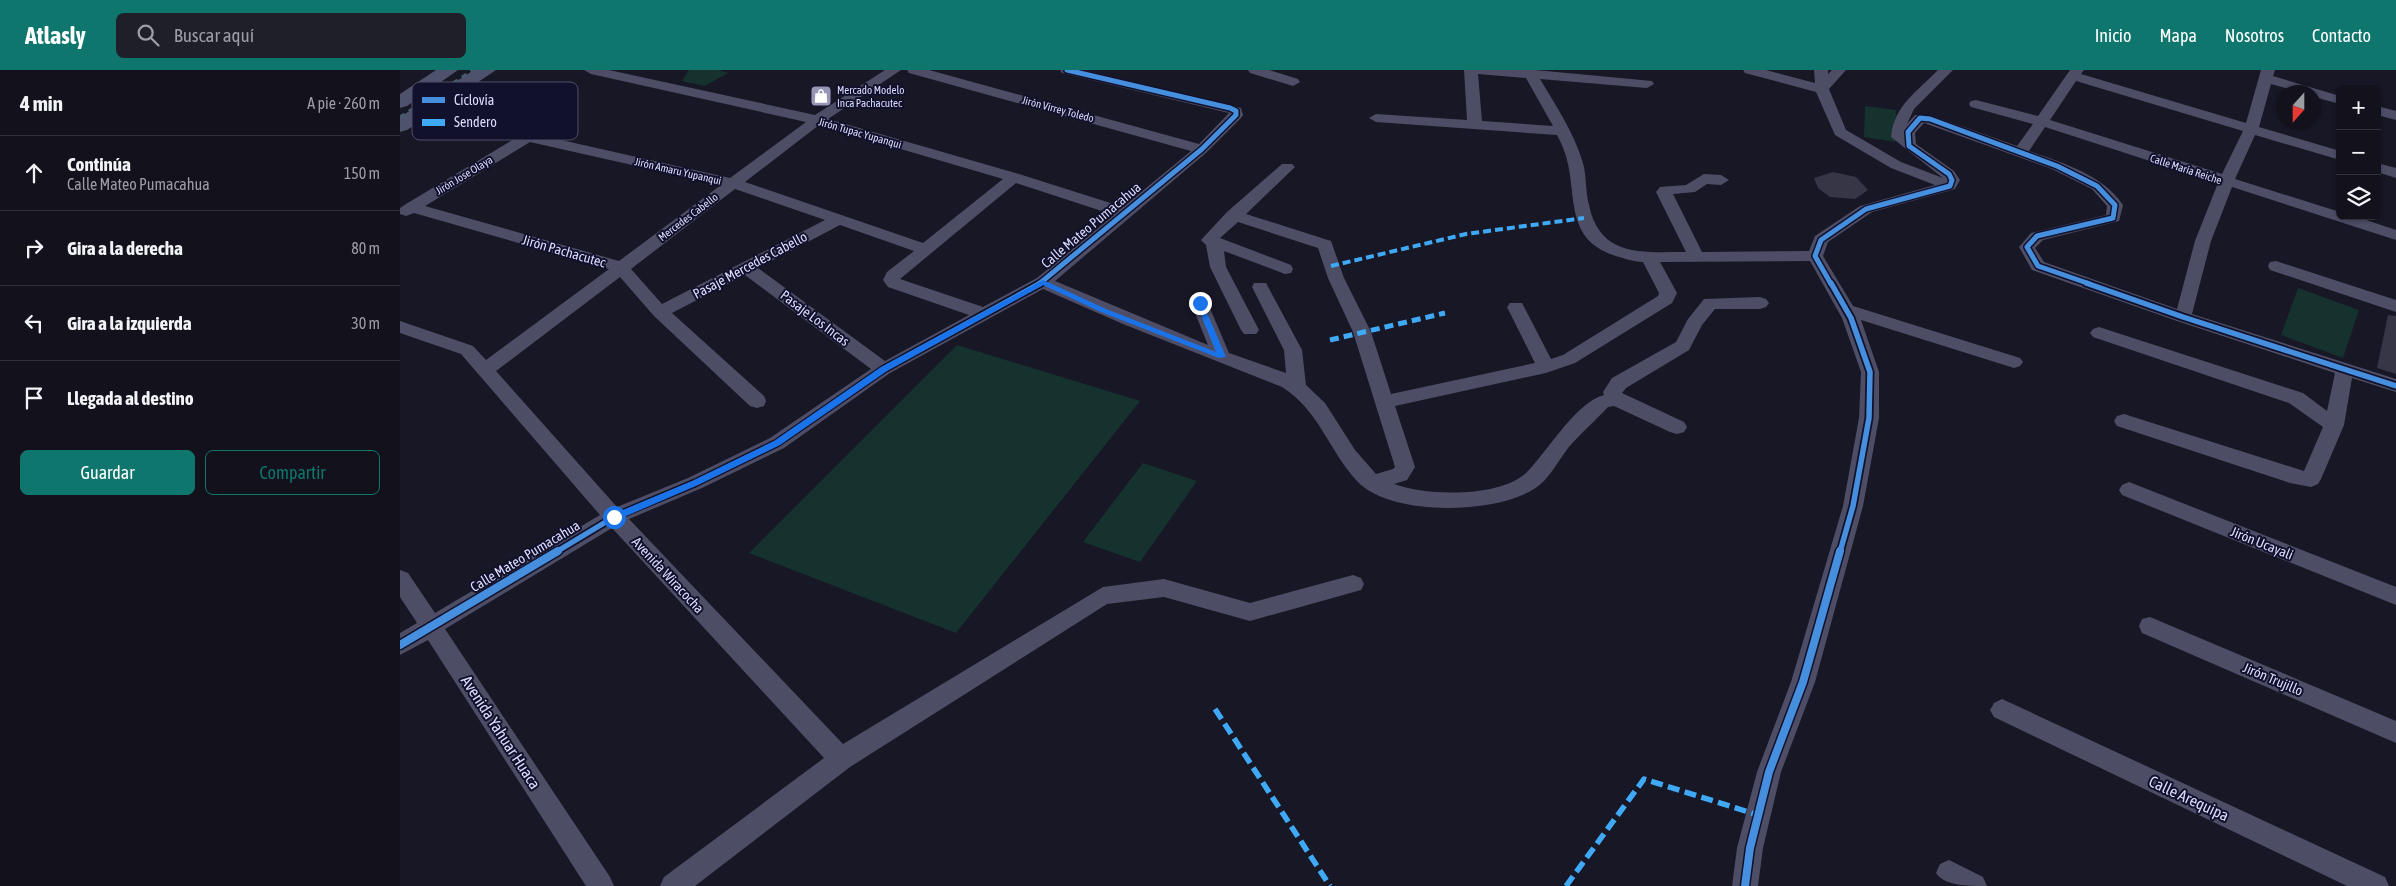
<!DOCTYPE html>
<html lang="es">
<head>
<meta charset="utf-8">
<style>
	body { margin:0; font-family:"Asap Condensed",sans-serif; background:#1f1f29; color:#f1f3f6 }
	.controls { position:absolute; right:15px; top:15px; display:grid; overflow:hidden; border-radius:8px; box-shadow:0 1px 4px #0004 }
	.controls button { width:45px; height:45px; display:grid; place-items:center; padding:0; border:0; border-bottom:1px solid #31313b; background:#12111c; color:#f1f3f6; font:25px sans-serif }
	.compass { position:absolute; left:1876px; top:15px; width:45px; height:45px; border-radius:50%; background:#12111c; box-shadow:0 1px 4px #0004; rotate:201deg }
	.stop { position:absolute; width:15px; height:15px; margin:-11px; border:4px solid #1a73e8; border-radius:50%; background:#fff }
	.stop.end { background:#1a73e8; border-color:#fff; box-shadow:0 1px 5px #0008 }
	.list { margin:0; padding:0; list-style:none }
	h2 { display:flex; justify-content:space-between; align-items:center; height:65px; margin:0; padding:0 20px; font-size:21px }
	h2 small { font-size:16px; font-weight:400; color:#9c9da3 }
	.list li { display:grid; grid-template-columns:32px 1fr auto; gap:15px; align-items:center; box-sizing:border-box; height:75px; padding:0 20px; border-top:1px solid #31313b }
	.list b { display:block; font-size:19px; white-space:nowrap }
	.list p { margin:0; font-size:16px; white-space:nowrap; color:#9c9da3 }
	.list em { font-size:16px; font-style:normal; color:#9c9da3 }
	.actions { display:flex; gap:10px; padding:15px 20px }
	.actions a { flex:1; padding:11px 0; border:1px solid #0f766e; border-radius:8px; text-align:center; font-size:18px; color:#0f766e }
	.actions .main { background:#0f766e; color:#fff }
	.icon { flex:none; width:28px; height:28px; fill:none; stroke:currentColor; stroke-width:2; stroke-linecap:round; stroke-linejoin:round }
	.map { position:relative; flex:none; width:1996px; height:816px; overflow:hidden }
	header { display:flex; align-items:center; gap:30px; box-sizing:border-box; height:70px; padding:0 25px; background:#0f766e; color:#fff }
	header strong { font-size:24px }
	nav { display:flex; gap:28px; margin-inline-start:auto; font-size:18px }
	.search { width:350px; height:45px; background:#1f1f29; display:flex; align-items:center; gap:12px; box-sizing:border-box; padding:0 18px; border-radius:8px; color:#9c9da3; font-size:19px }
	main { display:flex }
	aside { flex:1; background:#12111c }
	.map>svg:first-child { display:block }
</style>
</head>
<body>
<header>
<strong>Atlasly</strong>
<div class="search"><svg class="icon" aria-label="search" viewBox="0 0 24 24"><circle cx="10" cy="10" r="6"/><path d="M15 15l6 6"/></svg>Buscar aquí</div>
<nav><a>Inicio</a><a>Mapa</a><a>Nosotros</a><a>Contacto</a></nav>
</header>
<main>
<aside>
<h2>4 min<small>A pie · 260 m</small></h2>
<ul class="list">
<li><svg class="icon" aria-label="ahead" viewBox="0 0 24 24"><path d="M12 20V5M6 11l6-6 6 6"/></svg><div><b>Continúa</b><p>Calle Mateo Pumacahua</p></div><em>150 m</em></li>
<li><svg class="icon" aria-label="right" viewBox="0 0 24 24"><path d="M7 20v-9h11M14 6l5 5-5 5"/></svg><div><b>Gira a la derecha</b></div><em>80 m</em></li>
<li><svg class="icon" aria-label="left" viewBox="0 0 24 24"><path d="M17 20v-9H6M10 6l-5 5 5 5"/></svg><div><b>Gira a la izquierda</b></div><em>30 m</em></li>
<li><svg class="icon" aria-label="arrive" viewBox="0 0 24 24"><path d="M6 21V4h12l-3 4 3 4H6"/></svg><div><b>Llegada al destino</b></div></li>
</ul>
<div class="actions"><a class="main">Guardar</a><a>Compartir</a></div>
</aside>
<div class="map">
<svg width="1996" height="816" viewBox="0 0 1996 816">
	<rect width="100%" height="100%" fill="#181726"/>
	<path fill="#15322f" d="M 289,0 L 319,0 L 328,3 L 305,16 L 282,11 Z
		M 1465,36 L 1496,40 L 1495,72 L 1464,67 Z
		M 1898,218 L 1959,240 L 1943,288 L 1881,265 Z
		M 557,275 L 740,331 L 556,563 L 349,483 Z
		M 743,393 L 797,411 L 740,492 L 683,472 Z"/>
	<path fill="#363647" d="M 1433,102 L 1456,107 L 1468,120 L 1455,129 L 1430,127 L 1418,118 L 1414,108 Z
		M 1988,245 L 1996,246 L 1996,304 L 1977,298 Z"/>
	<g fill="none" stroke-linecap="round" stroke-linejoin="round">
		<path fill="#4d4e66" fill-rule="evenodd" d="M 184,0 L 209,0 L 415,45 L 485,0 L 501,0 L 428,49 L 619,104 L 723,137 L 791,81 L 509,3 L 507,0 L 529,0 L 799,74 L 829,43 L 662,3 L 660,0 L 684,0 L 841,38 L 843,45 L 841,48 L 807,82 L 655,211 L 808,275 L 791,233 L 794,229 L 806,229 L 829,283 L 886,303 L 884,280 L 852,217 L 854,213 L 866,213 L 902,280 L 906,315 L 925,333 L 955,380 L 976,404 L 993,399 L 995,397 L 953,262 L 928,208 L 918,178 L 838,152 L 820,168 L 891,195 L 893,199 L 891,203 L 885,204 L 824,181 L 826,197 L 859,260 L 856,264 L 844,264 L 841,260 L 810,197 L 806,175 L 801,170 L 827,142 L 882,94 L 892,94 L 895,97 L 846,144 L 931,171 L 944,208 L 971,262 L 991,324 L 1135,293 L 1107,237 L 1110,233 L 1122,233 L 1151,289 L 1163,285 L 1258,226 L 1259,223 L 1243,192 C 1234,192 1222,188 1213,185 C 1168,169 1176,132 1168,94 C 1166,84 1162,74 1157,65 L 976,52 L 969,48 L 976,44 L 1067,50 L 1064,0 L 1135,0 L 1252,11 L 1254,14 L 1247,18 L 1140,9 C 1156,36 1173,61 1182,90 C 1187,104 1185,121 1189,135 C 1200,188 1243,182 1286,182 L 1256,122 L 1260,117 L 1286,115 L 1304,104 L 1321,105 L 1329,110 L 1321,115 L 1307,114 L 1295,122 L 1273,124 L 1302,182 L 1409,181 L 1415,166 L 1460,136 L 1535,115 L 1491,98 L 1435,65 L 1416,22 L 1345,3 L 1343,0 L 1366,0 L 1415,13 L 1414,0 L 1428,0 L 1428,4 L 1432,0 L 1446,0 L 1429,19 L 1446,60 L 1501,92 L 1543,108 L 1491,67 C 1494,35 1518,21 1538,0 L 1553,0 L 1514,39 L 1507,54 L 1515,45 L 1530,45 L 1617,76 L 1633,54 L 1571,37 L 1569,34 L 1571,31 L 1576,30 L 1638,46 L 1670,0 L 1684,0 L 1681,4 L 1846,53 L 1861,0 L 1875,0 L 1873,6 L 1940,26 L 1940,34 L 1914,27 L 1914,22 L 1900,22 L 1871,14 L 1859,57 L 1940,81 L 1940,90 L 1855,65 L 1835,109 L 1940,142 L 1940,146 L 1954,146 L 1996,160 L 1996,170 L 1832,117 L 1811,171 L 1792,244 L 1996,309 L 1996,322 L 1952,308 L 1944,355 L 1921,409 L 1918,414 L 1911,417 L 1890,413 L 1717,356 L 1714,351 L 1717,346 L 1724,344 L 1904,401 L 1923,357 L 1889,333 L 1693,267 L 1690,263 L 1693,259 L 1699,257 L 1903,323 L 1927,341 L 1935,303 L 1777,251 L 1632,200 L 1619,177 L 1631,163 L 1706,145 L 1707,136 L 1692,119 L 1652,99 L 1524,53 L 1515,63 L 1516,74 L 1554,101 L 1560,110 L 1555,119 L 1472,142 L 1428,172 L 1423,186 L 1453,236 L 1620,288 L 1623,292 L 1620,296 L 1614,298 L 1461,250 L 1479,302 L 1479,348 L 1463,436 L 1415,612 L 1381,702 L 1363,778 L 1358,816 L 1332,816 L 1337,778 L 1357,702 L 1391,612 L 1443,436 L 1459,348 L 1461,302 L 1442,248 L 1410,191 L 1260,192 L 1277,223 L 1272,233 L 1175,293 L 1146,303 L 995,336 L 1015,397 L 1007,410 L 994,414 C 1026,426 1101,428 1127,402 C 1147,382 1176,332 1204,325 L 1203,322 L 1212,308 L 1276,272 L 1288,249 L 1304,229 L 1360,227 L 1366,229 L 1369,233 L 1366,237 L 1360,239 L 1315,239 L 1302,255 L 1289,280 L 1226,318 L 1222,323 L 1284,352 L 1287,357 L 1284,362 L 1277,364 L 1270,362 L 1214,336 L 1208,337 C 1195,351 1180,364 1168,378 C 1158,391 1149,410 1134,419 C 1095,444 990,447 957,411 C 929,381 919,340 882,317 L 723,254 L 643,219 L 490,303 L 384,378 L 302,418 L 229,449 L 443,674 L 703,517 L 764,509 L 850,533 L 953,505 L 961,508 L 964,514 L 961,520 L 850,551 L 764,527 L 707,534 L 450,697 L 295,816 L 260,816 L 264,807 L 424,688 L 212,458 L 45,559 L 210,807 L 214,816 L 186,816 L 28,570 L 0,585 L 0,563 L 17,553 L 0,527 L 0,500 L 8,503 L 35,543 L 200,445 L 61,284 L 0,263 L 0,251 L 73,276 L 86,290 L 209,199 L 14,143 L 6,146 L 0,144 L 0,138 L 6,134 L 116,68 L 22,43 L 20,40 L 27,36 L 130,63 L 330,108 L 406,52 L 191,4 ZM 1078,4 L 1126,8 L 1153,56 L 1082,51 ZM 1676,11 L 1843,61 L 1822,104 L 1650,50 ZM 419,55 L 603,109 L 523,173 L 345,112 ZM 1645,57 L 1818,113 L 1795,171 L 1777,239 L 1644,192 L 1635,178 L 1643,170 L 1719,151 L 1723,135 C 1702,104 1662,93 1629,81 ZM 130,72 L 321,115 L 219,191 L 25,136 ZM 616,113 L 714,145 L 637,208 L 583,237 L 500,209 ZM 335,119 L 425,150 L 262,234 L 231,199 ZM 440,155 L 514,181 L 487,202 L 483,210 L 488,217 L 569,245 L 485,291 L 358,198 ZM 345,205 L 471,299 L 370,368 L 288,408 L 217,437 L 96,301 L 220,207 L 254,246 L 350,336 L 357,338 L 364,336 L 366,331 L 364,326 L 272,243 Z
			M 848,0 L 869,0 L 898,9 L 900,12 L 893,16 L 850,3 Z
			M 1977,36 L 1996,41 L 1996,50 L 1977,45 Z
			M 1977,93 L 1996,98 L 1996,108 L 1977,102 Z
			M 1876,191 L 1996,230 L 1996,242 L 1870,200 L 1868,196 L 1870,192 Z
			M 1729,412 L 1996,517 L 1996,535 L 1722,425 L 1719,420 L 1722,415 Z
			M 1750,547 L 1996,651 L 1996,673 L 1742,563 L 1739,556 L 1742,549 Z
			M 1602,629 L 1985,807 L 1989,816 L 1947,816 L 1594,647 L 1590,640 L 1594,633 Z
			M 1549,790 L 1583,807 L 1587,816 C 1569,816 1544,816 1536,803 L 1540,794 Z"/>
		<path fill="#4f526c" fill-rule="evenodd" d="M 36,0 L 58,0 L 7,36 L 0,38 L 0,24 Z
			M 74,0 L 96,0 L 7,60 L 0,62 L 0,47 Z"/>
		<path stroke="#455e6d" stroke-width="3" stroke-dasharray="5.5 5" stroke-linecap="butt" d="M 0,47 L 73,0"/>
		<path stroke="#3fa9f5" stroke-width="4" stroke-dasharray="8 4" stroke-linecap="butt" d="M 931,196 L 1066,164 L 1184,148"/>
		<path stroke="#3fa9f5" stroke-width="5" stroke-dasharray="9 5" stroke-linecap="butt" d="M 930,270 L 1045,243"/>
		<path stroke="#3fa9f5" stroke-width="5.5" stroke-dasharray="12 5.5" stroke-linecap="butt" d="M 815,639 L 930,816
			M 1166,816 L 1244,709 L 1358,745"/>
		<g stroke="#12112c" stroke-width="8">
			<path id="cycleway-far2" d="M 639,214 L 802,79 L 836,45 L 836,41 L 830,38 L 667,0
				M 1431,214 L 1415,186 L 1421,170 L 1466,139 L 1550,116 L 1552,110 L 1549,104 L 1509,76 L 1508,62 L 1520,48 L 1530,49 L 1657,96 L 1697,116 L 1715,135 L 1713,148 L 1637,166 L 1627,177 L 1638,196 L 1690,214"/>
		</g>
		<g stroke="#12112c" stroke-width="9">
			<path id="cycleway-far1" d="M 1431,213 L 1451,248 L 1470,302 L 1469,348 L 1453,436 L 1440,482
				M 1686,213 L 1783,247 L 1996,316
				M 156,482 L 214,447 L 295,413 L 377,373 L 484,299 L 641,213"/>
		</g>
		<g stroke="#12112c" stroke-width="11">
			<path id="cycleway" d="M 0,575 L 158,481
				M 1345,816 L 1350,778 L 1369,702 L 1403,612 L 1440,481"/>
		</g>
		<use href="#cycleway-far2" stroke="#468fdf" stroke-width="5"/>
		<use href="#cycleway-far1" stroke="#468fdf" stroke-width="5.5"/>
		<use href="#cycleway" stroke="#468fdf" stroke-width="8"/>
	</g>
	<path fill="#1a73e8" d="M 643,210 L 706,239 L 816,282 L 796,233 L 802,231 L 826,287 L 819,288 L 701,242 L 643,215 L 487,301 L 380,375 L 298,415 L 217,450 L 211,450 L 211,445 L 292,411 L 374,371 L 481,297 Z"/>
	<defs>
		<g id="shop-square" transform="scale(1.125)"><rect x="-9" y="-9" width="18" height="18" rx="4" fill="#9797b3" stroke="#12112c"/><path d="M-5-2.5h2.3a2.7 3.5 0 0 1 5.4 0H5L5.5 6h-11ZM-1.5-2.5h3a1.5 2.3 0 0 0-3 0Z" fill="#fff"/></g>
	</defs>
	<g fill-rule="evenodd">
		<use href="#shop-square" x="421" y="26"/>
	</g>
	<g text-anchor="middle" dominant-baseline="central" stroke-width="4" stroke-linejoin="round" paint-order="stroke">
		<g font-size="11" fill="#dcdcff" stroke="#12112c" text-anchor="start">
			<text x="437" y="20">Mercado Modelo<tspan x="437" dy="13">Inca Pachacutec</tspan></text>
		</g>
		<g font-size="11" fill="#dcdcff" stroke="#12112c">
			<text transform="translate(658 39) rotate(15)">Jirón Virrey Toledo</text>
			<text transform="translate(460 63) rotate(16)">Jirón Tupac Yupanqui</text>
			<text transform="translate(1786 99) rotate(18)">Calle María Reiche</text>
			<text transform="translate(278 101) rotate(13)">Jirón Amaru Yupanqui</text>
			<text transform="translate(64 105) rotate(-31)">Jirón Jose Olaya</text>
			<text transform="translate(288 147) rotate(-37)">Mercedes Cabello</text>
		</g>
		<g font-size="14" fill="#dcdcff" stroke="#12112c">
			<text transform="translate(691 155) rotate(-40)">Calle Mateo Pumacahua</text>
			<text transform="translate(164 181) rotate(16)">Jirón Pachacutec</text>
			<text transform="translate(350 195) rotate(-28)">Pasaje Mercedes Cabello</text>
			<text transform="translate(415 248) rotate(37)">Pasaje Los Incas</text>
			<text transform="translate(1862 473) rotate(22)">Jirón Ucayali</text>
			<text transform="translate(125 486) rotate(-31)">Calle Mateo Pumacahua</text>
			<text transform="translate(268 505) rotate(47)">Avenida Wiracocha</text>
			<text transform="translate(1873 609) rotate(23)">Jirón Trujillo</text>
		</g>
		<g font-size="16" fill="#dcdcff" stroke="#12112c">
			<text transform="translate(101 662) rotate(57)">Avenida Yahuar Huaca</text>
			<text transform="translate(1789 728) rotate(25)">Calle Arequipa</text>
		</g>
	</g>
	<rect x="12" y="12" width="166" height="58" rx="8" fill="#12112c" stroke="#4f4e6b" stroke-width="1"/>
	<rect x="22" y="27" width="23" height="6" fill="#468fdf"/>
	<rect x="22" y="49" width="23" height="7" fill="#3fa9f5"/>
	<g font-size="14" fill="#dcdcff">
		<text x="54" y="35">Ciclovía</text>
		<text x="54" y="57">Sendero</text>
	</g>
</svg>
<div class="controls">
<button>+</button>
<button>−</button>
<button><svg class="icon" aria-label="layers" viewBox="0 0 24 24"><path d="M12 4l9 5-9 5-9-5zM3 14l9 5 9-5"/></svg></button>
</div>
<svg class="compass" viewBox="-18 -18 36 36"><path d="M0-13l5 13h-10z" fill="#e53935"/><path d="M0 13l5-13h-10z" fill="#9c9da3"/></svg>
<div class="stop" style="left:214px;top:447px"></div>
<div class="stop end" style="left:800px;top:233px"></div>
</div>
</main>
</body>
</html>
